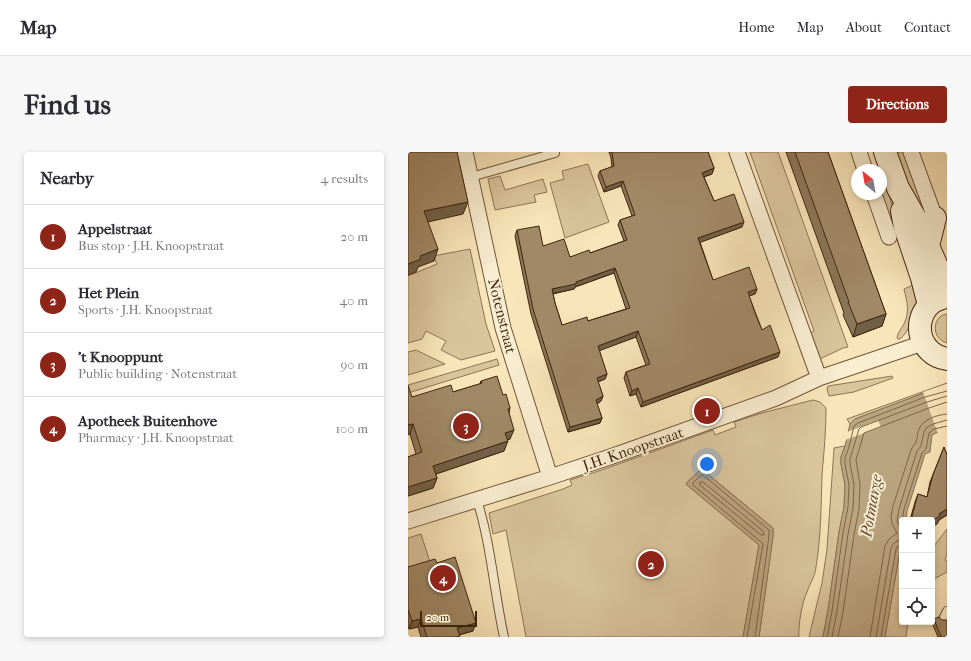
<!DOCTYPE html>
<html lang="en">
<head>
<meta charset="utf-8">
<style>
	body { margin:0; font-family:"IM FELL French Canon",serif; background:#f7f7f7; color:#2b2b33 }
	.controls { position:absolute; right:12px; bottom:12px; display:grid; overflow:hidden; border-radius:4px; box-shadow:0 2px 6px #0003 }
	.controls button { width:36px; height:36px; display:grid; place-items:center; padding:0; border:0; border-bottom:1px solid #e1e1e2; background:#fff; color:#2b2b33; font:20px sans-serif }
	.compass { position:absolute; left:443px; top:12px; width:36px; height:36px; border-radius:50%; background:#fff; box-shadow:0 2px 6px #0003; rotate:329deg }
	.scale { position:absolute; left:12px; bottom:10px; width:57px; box-sizing:border-box; padding-left:4px; border:2px solid #42250e; border-top:0; font-size:11px; line-height:14px; white-space:nowrap; color:#42250e; -webkit-text-stroke:3px #faeed2; paint-order:stroke }
	.you { position:absolute; left:299px; top:312px; width:14px; height:14px; margin:-10px; border:3px solid #fff; border-radius:50%; background:#1a73e8; box-shadow:0 0 0 6px #1a73e833 }
	.badge { display:grid; place-items:center; width:26px; height:26px; border-radius:50%; background:#8f2418; color:#fff; font-size:13px; font-weight:700 }
	.pin { position:absolute; translate:-50% -50%; border:2px solid #fff; box-shadow:0 1px 4px #0006 }
	.list { margin:0; padding:0; list-style:none }
	h2 { display:flex; justify-content:space-between; align-items:center; height:52px; margin:0; padding:0 16px; font-size:17px }
	h2 small { font-size:13px; font-weight:400; color:#7c7c81 }
	.list li { display:grid; grid-template-columns:26px 1fr auto; gap:12px; align-items:center; box-sizing:border-box; height:64px; padding:0 16px; border-top:1px solid #e1e1e2 }
	.list b { display:block; font-size:15px; white-space:nowrap }
	.list p { margin:0; font-size:13px; white-space:nowrap; color:#7c7c81 }
	.list em { font-size:13px; font-style:normal; color:#7c7c81 }
	.icon { flex:none; width:22px; height:22px; fill:none; stroke:currentColor; stroke-width:2; stroke-linecap:round; stroke-linejoin:round }
	.map { position:relative; flex:none; width:539px; height:485px; overflow:hidden; border-radius:4px }
	header { display:flex; align-items:center; gap:24px; box-sizing:border-box; height:56px; padding:0 20px; background:#fff; border-bottom:1px solid #e1e1e2 }
	header strong { font-size:19px }
	nav { display:flex; gap:22px; margin-inline-start:auto; font-size:14px }
	.intro { display:flex; align-items:center; justify-content:space-between; box-sizing:border-box; height:96px; padding:0 24px }
	h1 { margin:0; font-size:28px }
	.button { padding:10px 18px; border-radius:4px; background:#8f2418; color:#fff; font-size:14px; font-weight:700 }
	main { display:flex; gap:24px; padding:0 24px }
	aside { flex:1; background:#fff; border-radius:4px; box-shadow:0 2px 6px #0003 }
	.map>svg:first-child { display:block }
</style>
</head>
<body>
<header>
<strong>Map</strong>
<nav><a>Home</a><a>Map</a><a>About</a><a>Contact</a></nav>
</header>
<div class="intro"><h1>Find us</h1><a class="button">Directions</a></div>
<main>
<aside>
<h2>Nearby<small>4 results</small></h2>
<ul class="list">
<li><span class="badge">1</span><div><b>Appelstraat</b><p>Bus stop · J.H. Knoopstraat</p></div><em>20 m</em></li>
<li><span class="badge">2</span><div><b>Het Plein</b><p>Sports · J.H. Knoopstraat</p></div><em>40 m</em></li>
<li><span class="badge">3</span><div><b>'t Knooppunt</b><p>Public building · Notenstraat</p></div><em>90 m</em></li>
<li><span class="badge">4</span><div><b>Apotheek Buitenhove</b><p>Pharmacy · J.H. Knoopstraat</p></div><em>100 m</em></li>
</ul>
</aside>
<div class="map">
<svg width="539" height="485" viewBox="0 0 539 485">
	<rect width="100%" height="100%" fill="#f8e5b9"/>
	<filter id="stains"><feTurbulence type="fractalNoise" baseFrequency=".005" numOctaves="4"/><feColorMatrix values="0 0 0 0 .2 0 0 0 0 .09 0 0 0 0 .02 0 0 0 .5 -.17"/></filter>
	<radialGradient id="worn" r=".72"><stop offset=".6" stop-color="#630" stop-opacity="0"/><stop offset="1" stop-color="#630" stop-opacity=".3"/></radialGradient>
	<path fill="#d9c49c" stroke="#8e7455" d="M 342,0 L 370,0 L 440,195 L 435,196 L 412,207 L 402,181 L 406,179 Z
		M 488,0 L 497,0 L 520,65 L 505,46 Z
		M 180,12 L 201,70 L 157,86 L 142,31 L 156,27 L 154,19 Z
		M 473,21 L 482,46 L 493,82 L 486,78 L 473,42 Z
		M 92,24 L 97,38 L 135,27 L 139,40 L 126,43 L 128,50 L 87,58 L 80,27 Z
		M 62,97 L 78,172 L 87,199 L 53,208 L 33,198 L 38,189 L 18,179 L 14,187 L 0,191 L 0,124 L 29,112 L 25,104 Z
		M 507,132 L 510,149 L 500,177 L 497,182 L 492,187 L 490,187 L 489,186 C 490,180 493,177 496,172 C 502,159 499,150 496,137 Z
		M 538,162 L 539,162 L 539,191 C 538,191 534,189 533,188 C 526,183 525,171 532,165 C 533,163 536,163 538,162 Z
		M 8,198 L 37,212 L 0,223 L 0,200 Z
		M 89,207 L 91,213 L 0,241 L 0,233 Z
		M 484,224 L 485,226 L 446,240 L 421,244 L 419,237 L 420,234 Z
		M 539,231 L 539,234 L 516,241 L 447,267 L 442,272 L 439,267 Z
		M 405,248 L 412,250 L 418,256 C 418,278 416,301 414,323 C 413,354 413,385 408,415 C 407,425 402,431 399,440 C 394,450 390,474 391,485 L 351,485 L 365,384 L 365,376 L 296,319 L 279,333 L 351,393 L 335,485 L 118,485 L 98,378 L 85,382 L 81,361 L 155,337 L 164,333 L 162,328 L 194,318 L 305,278 L 307,283 L 328,275 L 326,270 L 354,261 Z
		M 437,294 L 433,305 L 433,312 L 437,333 L 436,355 L 431,380 L 420,458 L 415,485 L 401,485 L 414,431 L 419,397 L 426,296 Z
		M 539,377 L 539,402 L 537,408 L 539,409 L 539,420 L 524,428 L 524,399 L 526,394 Z
		M 13,382 L 22,410 L 0,417 L 0,386 Z
		M 494,387 L 494,470 L 500,470 L 498,485 L 477,485 Z"/>
	<path fill="#baa47f" stroke="#8a7152" d="M 516,241 L 539,277 L 528,281 L 524,283 L 522,300 L 517,302 L 499,359 L 498,368 L 494,368 L 494,387 L 477,485 L 415,485 L 420,458 L 431,380 L 436,355 L 437,333 L 433,312 L 433,305 L 437,294 L 442,272 L 447,267 Z
		M 291,319 L 296,319 L 365,376 L 365,384 L 351,485 L 335,485 L 351,393 L 279,333 L 278,331 Z"/>
	<path fill="#f8e5b9" d="M 539,232 L 539,279 L 530,282 L 515,240 Z
		M 470,268 L 473,275 L 437,288 L 439,280 Z"/>
	<g fill="none" stroke-linecap="round" stroke-linejoin="round">
		<path stroke="#7e6446" stroke-width="1" d="M 292,330 L 295,330 L 355,379 L 356,383 L 353,383 L 292,333 Z
			M 494,369 L 496,357 L 514,301 L 518,297 L 521,281 L 526,277 L 539,274
			M 494,376 L 491,373 L 489,369 L 491,357 L 509,299 L 513,294 L 516,280 L 518,276 L 525,272 L 539,268
			M 339,485 L 355,392 L 353,390 L 285,333 L 285,331 L 293,323 L 295,323 L 361,378 L 361,384 L 347,485
			M 419,485 L 424,459 L 435,381 L 440,355 L 441,333 L 437,312 L 437,306 L 441,295 L 446,274 L 450,271 L 517,245 L 539,239
			M 424,485 L 429,459 L 440,382 L 445,356 L 446,332 L 442,312 L 442,307 L 451,277 L 453,275 L 519,250 L 539,244
			M 430,485 L 435,460 L 446,383 L 451,357 L 452,332 L 448,308 L 456,281 L 521,256 L 539,250
			M 462,485 L 477,394 L 481,387 L 489,381 L 484,372 L 483,365 L 485,354 L 503,298 C 504,295 507,292 508,290 C 510,285 509,281 511,277 C 515,267 529,263 539,262
			M 468,485 L 483,396 C 485,391 489,388 494,388
			M 473,485 L 488,397 L 490,394 L 494,393"/>
		<g stroke="#705539" stroke-width="10">
			<path id="service" d="M 63,25 L 147,1 L 147,0
				M 69,348 C 83,392 86,439 96,485
				M 535,467 L 539,459"/>
		</g>
		<g stroke="#705539" stroke-width="17">
			<path id="minor" d="M 57,0 L 95,176 L 142,325
				M 329,0 L 411,226
				M 451,0 L 457,18
				M 503,0 L 527,66
				M 466,42 L 481,85
				M 0,369 L 142,325 L 202,305 L 368,246 L 411,226 L 515,191"/>
		</g>
		<g stroke="#42250e" stroke-width="24">
			<path id="secondary" d="M 477,0 L 490,36 L 510,71 L 531,119 L 539,134
				M 494,59 L 497,75 L 514,126 L 521,153
				M 520,94 L 527,66
				M 534,146 C 510,153 505,183 522,199 C 527,204 533,206 539,207"/>
		</g>
		<use href="#service" stroke="#faeed2" stroke-width="8"/>
		<use href="#minor" stroke="#faeed2" stroke-width="15"/>
		<use href="#secondary" stroke="#faeed2" stroke-width="22"/>
	</g>
	<path fill="#8a7659" stroke="#42250e" fill-rule="evenodd" d="M 201,0 L 300,0 L 306,16 L 304,22 L 296,25 L 306,49 L 334,75 L 292,90 L 305,128 L 349,137 L 347,142 L 341,144 L 354,178 L 370,205 L 233,255 L 228,242 L 222,244 L 216,226 L 218,220 L 238,213 L 228,185 L 191,198 L 199,222 L 197,227 L 190,230 L 195,244 L 193,249 L 189,252 L 194,266 L 192,271 L 160,280 L 123,162 L 107,84 L 109,78 L 135,94 L 162,105 L 182,101 L 216,89 L 210,73 L 212,68 L 224,64 L 213,34 L 196,40 L 190,24 L 192,19 L 204,15 L 203,6 ZM 206,121 L 218,157 L 180,169 L 154,173 L 147,151 L 145,142 L 166,137 L 167,135 Z
		M 378,0 L 420,0 L 478,162 L 474,174 L 445,185 L 435,163 L 436,161 Z
		M 73,229 L 95,243 L 102,256 L 101,261 L 102,287 L 99,288 L 96,299 L 28,322 L 29,326 L 25,336 L 0,344 L 0,305 L 8,302 L 2,282 L 4,245 L 45,240 L 72,232 Z
		M 536,295 L 539,303 L 539,363 L 531,368 L 529,372 L 524,368 L 502,368 L 507,350 L 510,342 L 519,345 L 522,330 Z
		M 29,411 L 65,479 L 51,483 L 51,485 L 13,485 L 10,475 L 1,477 L 0,474 L 0,415 Z
		M 526,467 L 534,468 L 539,485 L 530,485 L 524,471 Z"/>
	<path fill="#716048" stroke="#42250e" d="M 306,16 L 304,22 L 292,26 L 294,21 Z
		M 215,29 L 213,34 L 196,40 L 198,35 Z
		M 60,50 L 55,62 L 11,72 L 16,59 Z
		M 336,70 L 334,75 L 288,92 L 290,86 Z
		M 30,97 L 26,109 L 10,115 L 8,120 L 0,123 L 0,112 L 12,104 Z
		M 207,116 L 206,121 L 167,135 L 166,137 L 142,142 L 144,137 L 168,130 Z
		M 349,137 L 347,142 L 338,145 L 340,140 Z
		M 478,162 L 474,174 L 445,185 L 449,172 Z
		M 230,179 L 228,185 L 188,200 L 190,194 Z
		M 372,200 L 370,205 L 233,255 L 235,250 Z
		M 199,222 L 197,227 L 187,231 L 189,226 Z
		M 230,236 L 228,242 L 222,244 L 224,239 Z
		M 195,244 L 193,249 L 186,254 L 188,248 Z
		M 194,266 L 192,271 L 160,280 L 162,275 Z
		M 5,272 L 2,282 L 0,283 L 0,273 Z
		M 106,278 L 102,287 L 93,290 L 97,281 Z
		M 100,289 L 96,299 L 22,324 L 25,314 Z
		M 29,326 L 25,336 L 0,344 L 0,335 Z
		M 539,357 L 539,363 L 531,368 L 529,372 L 524,375 L 524,369 L 531,362 Z
		M 13,467 L 10,475 L 1,477 L 4,469 Z
		M 68,471 L 65,479 L 46,484 L 49,476 Z"/>
	<path fill="#a18967" stroke="#42250e" fill-rule="evenodd" d="M 5,0 L 49,0 L 60,50 L 16,59 L 30,97 L 12,104 L 13,107 L 0,112 L 0,1 Z
		M 204,0 L 300,0 L 306,16 L 294,21 L 306,49 L 326,42 L 336,70 L 290,86 L 305,128 L 341,115 L 349,137 L 340,140 L 347,161 L 354,178 L 362,173 L 372,200 L 235,250 L 230,236 L 224,239 L 218,220 L 242,212 L 230,179 L 190,194 L 199,222 L 189,226 L 195,244 L 188,248 L 194,266 L 162,275 L 125,157 L 109,78 L 131,74 L 135,94 L 156,87 L 162,105 L 181,98 L 182,101 L 219,88 L 212,68 L 227,63 L 215,29 L 198,35 L 192,19 L 206,14 ZM 207,116 L 222,156 L 180,169 L 179,165 L 154,173 L 147,151 L 144,137 L 168,132 L 168,130 Z
		M 387,0 L 420,0 L 478,162 L 449,172 L 440,150 L 441,150 Z
		M 89,224 L 95,243 L 98,242 L 102,256 L 100,257 L 106,278 L 97,281 L 100,289 L 25,314 L 29,326 L 0,335 L 0,305 L 14,300 L 5,272 L 0,273 L 0,233 L 4,245 L 43,233 L 45,240 L 74,231 L 73,229 Z
		M 536,295 L 539,303 L 539,357 L 531,362 L 532,364 L 524,369 L 524,368 L 503,368 L 510,342 L 519,345 L 525,323 Z
		M 47,405 L 68,471 L 49,476 L 52,484 L 48,485 L 19,485 L 13,467 L 4,469 L 0,457 L 0,415 L 27,407 L 29,411 Z
		M 531,465 L 534,468 L 539,468 L 539,485 L 533,485 L 526,467 Z"/>
	<g text-anchor="middle" dominant-baseline="central" stroke-width="4" stroke-linejoin="round" paint-order="stroke">
		<g font-size="15" fill="#42250e" stroke="#faeed2">
			<text transform="translate(94 164) rotate(76)">Notenstraat</text>
			<text transform="translate(225 297) rotate(-19)">J.H. Knoopstraat</text>
		</g>
		<g font-size="16" font-style="italic" fill="#664b30" stroke="#faeed2">
			<text transform="translate(463 354) rotate(-80)">Potmarge</text>
		</g>
	</g>
	<rect width="100%" height="100%" filter="url(#stains)"/>
	<rect width="100%" height="100%" fill="url(#worn)"/>
</svg>
<div class="controls">
<button>+</button>
<button>−</button>
<button><svg class="icon" aria-label="locate" viewBox="0 0 24 24"><circle cx="12" cy="12" r="6"/><path d="M12 2v4M12 18v4M2 12h4M18 12h4"/></svg></button>
</div>
<svg class="compass" viewBox="-18 -18 36 36"><path d="M0-13l5 13h-10z" fill="#e53935"/><path d="M0 13l5-13h-10z" fill="#7c7c81"/></svg>
<div class="scale">20 m</div>
<div class="you"></div>
<div class="pin badge" style="left:299px;top:259px">1</div>
<div class="pin badge" style="left:243px;top:412px">2</div>
<div class="pin badge" style="left:58px;top:274px">3</div>
<div class="pin badge" style="left:35px;top:426px">4</div>
</div>
</main>
</body>
</html>
